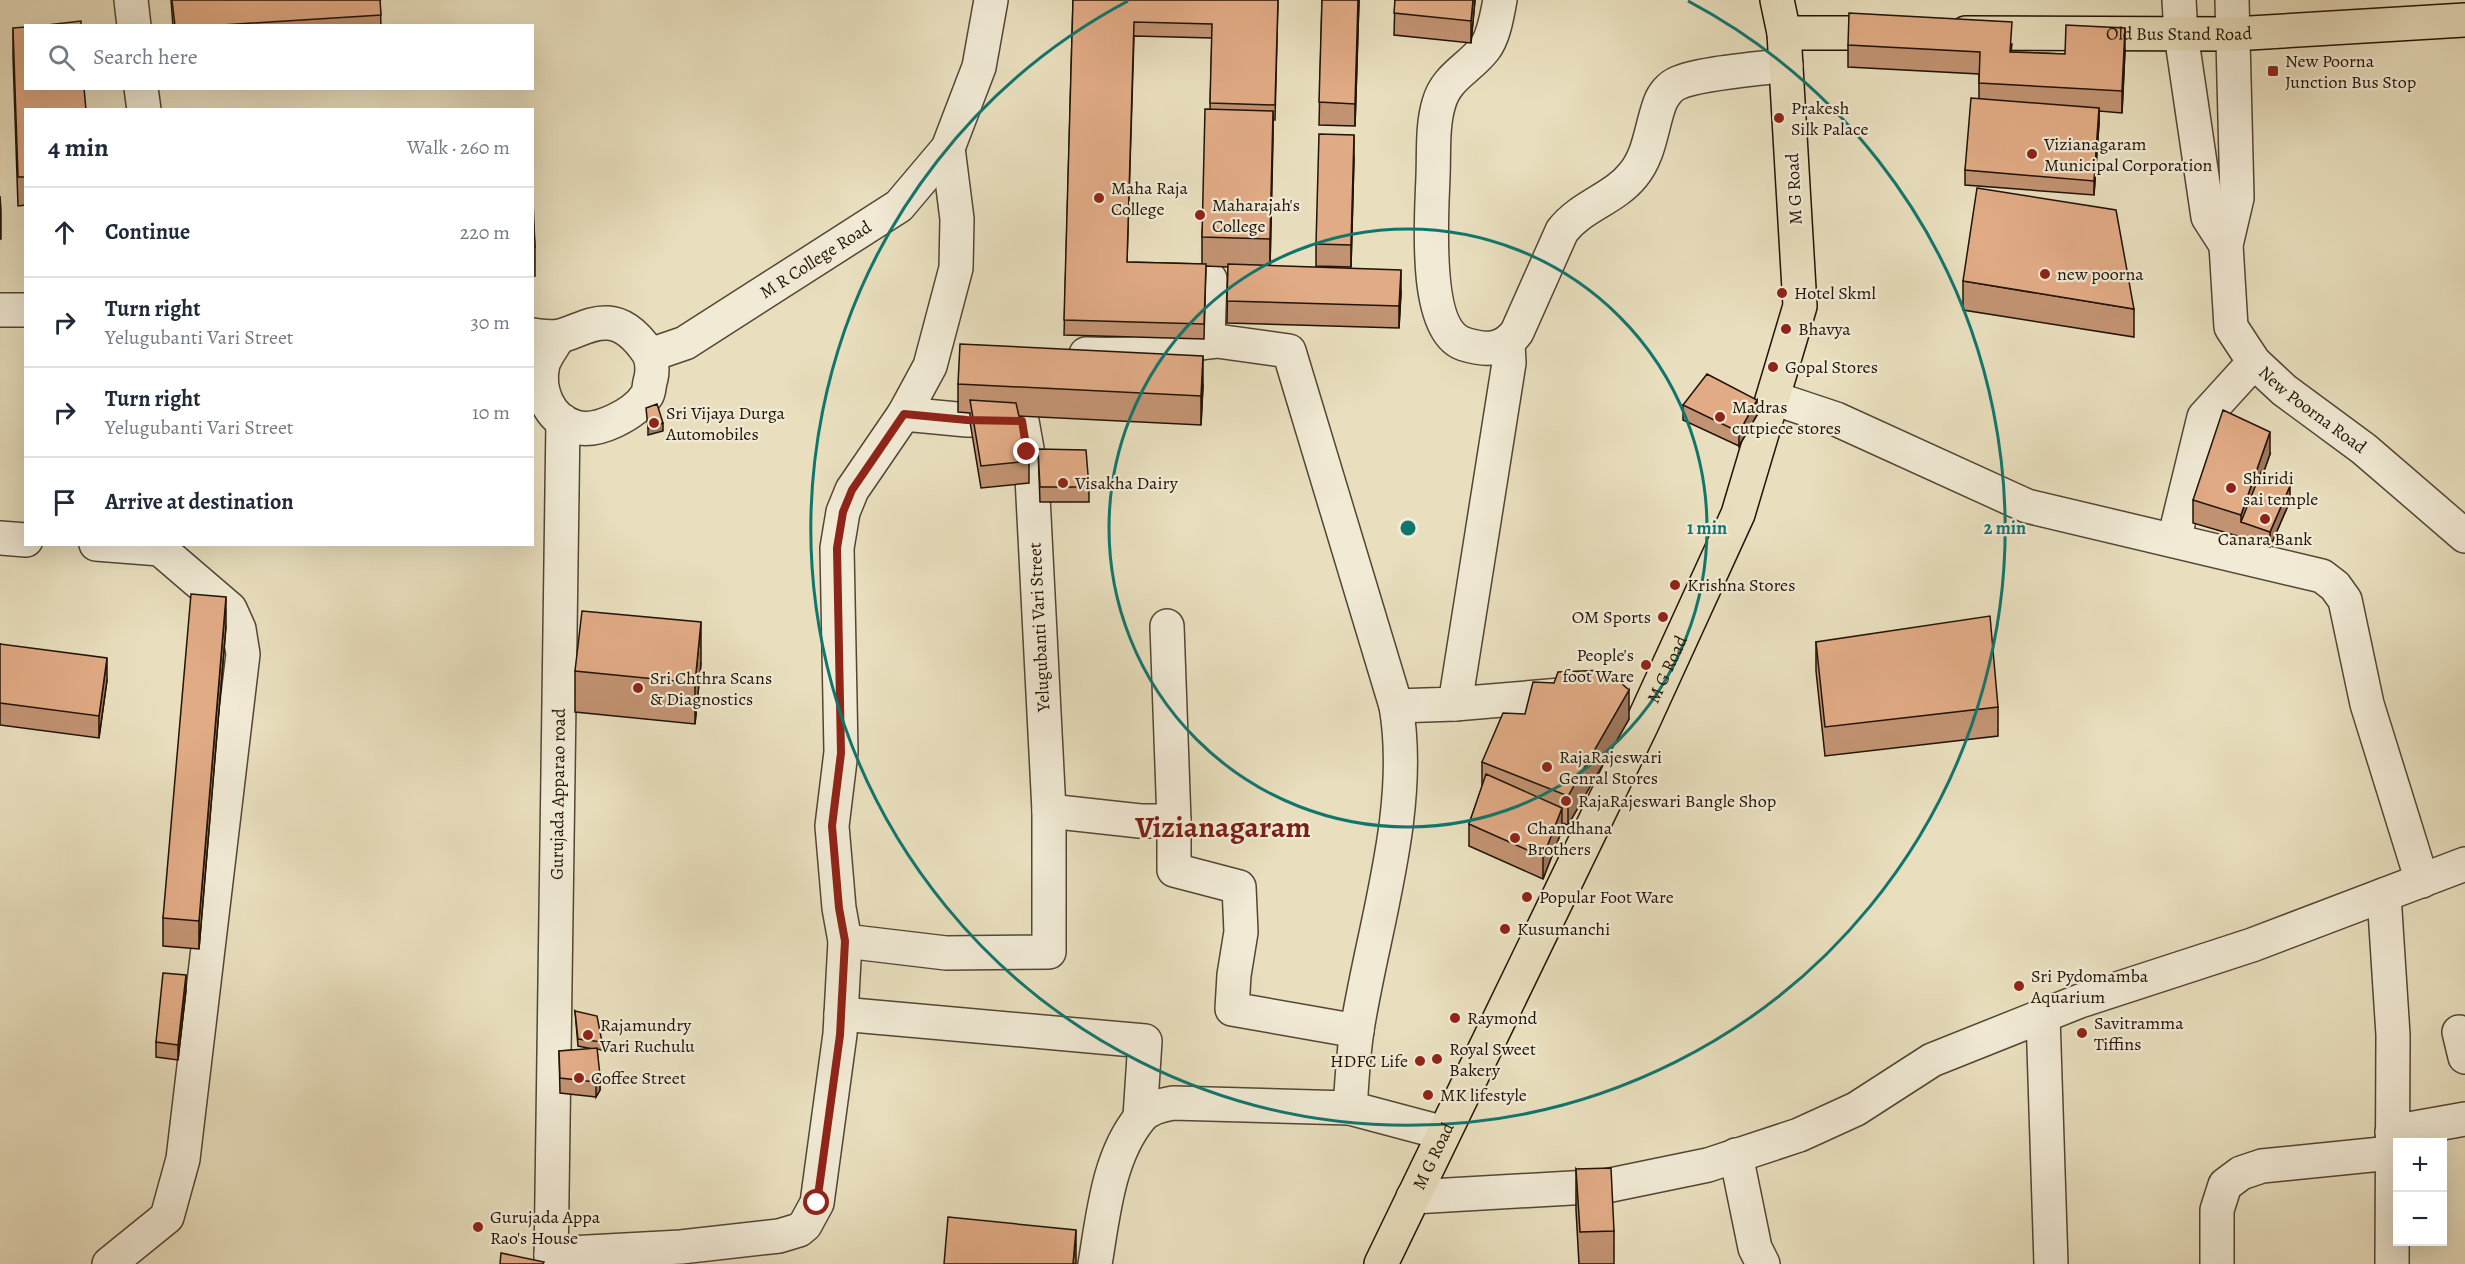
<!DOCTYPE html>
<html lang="en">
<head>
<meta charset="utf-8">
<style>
	body { margin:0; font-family:Alegreya,serif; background:#f6f6f7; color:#1f2937 }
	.controls { position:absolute; right:18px; bottom:18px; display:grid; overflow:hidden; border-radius:0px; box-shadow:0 6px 24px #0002 }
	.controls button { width:54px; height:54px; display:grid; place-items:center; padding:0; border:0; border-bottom:2px solid #e0e1e3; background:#fff; color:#1f2937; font:30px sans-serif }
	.stop { position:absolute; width:18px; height:18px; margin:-14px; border:4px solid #8f2418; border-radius:50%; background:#fff }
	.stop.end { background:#8f2418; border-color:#fff; box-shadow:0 2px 6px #0008 }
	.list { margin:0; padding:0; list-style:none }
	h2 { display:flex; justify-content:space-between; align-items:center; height:78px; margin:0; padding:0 24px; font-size:26px }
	h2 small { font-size:20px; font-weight:400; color:#747a83 }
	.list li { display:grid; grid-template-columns:39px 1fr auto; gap:18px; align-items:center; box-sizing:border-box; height:90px; padding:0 24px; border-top:2px solid #e0e1e3 }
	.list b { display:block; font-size:22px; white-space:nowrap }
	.list p { margin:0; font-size:20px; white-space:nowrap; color:#747a83 }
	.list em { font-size:20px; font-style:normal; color:#747a83 }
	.icon { flex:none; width:33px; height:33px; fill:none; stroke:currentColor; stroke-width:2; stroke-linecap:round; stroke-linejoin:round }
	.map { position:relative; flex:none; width:2465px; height:1264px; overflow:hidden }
	.search { position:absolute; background:#fff; box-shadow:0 6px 24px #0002; left:24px; top:24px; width:510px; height:66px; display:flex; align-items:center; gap:15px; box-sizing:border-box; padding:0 21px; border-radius:0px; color:#747a83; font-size:22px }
	.panel { position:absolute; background:#fff; box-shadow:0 6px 24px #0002; left:24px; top:108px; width:510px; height:438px; border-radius:0px }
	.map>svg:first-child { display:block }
</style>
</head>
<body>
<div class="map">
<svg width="2465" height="1264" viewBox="0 0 2465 1264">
	<rect width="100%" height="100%" fill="#e9dfbe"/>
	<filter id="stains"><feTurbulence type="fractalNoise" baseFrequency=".00333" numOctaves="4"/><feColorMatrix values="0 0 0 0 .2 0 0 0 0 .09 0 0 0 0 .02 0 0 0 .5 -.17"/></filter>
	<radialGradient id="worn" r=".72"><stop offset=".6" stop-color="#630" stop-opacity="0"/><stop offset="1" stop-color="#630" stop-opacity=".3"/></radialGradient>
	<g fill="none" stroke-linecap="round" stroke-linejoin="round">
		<g stroke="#534634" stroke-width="36">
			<g id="minor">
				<path d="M 131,0 L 134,26"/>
				<path d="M 1500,0 C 1497,15 1494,36 1485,48 C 1470,68 1446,77 1439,103 C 1432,125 1434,153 1433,176 C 1432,211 1422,330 1464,344 C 1486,351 1503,351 1517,332 L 1562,231 C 1581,206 1614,199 1633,175 C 1650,155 1651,127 1660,103 C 1663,95 1670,86 1678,83 C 1699,73 1760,69 1786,65"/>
				<path d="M 2179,0 L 2181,34 L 2208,217 L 2226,245"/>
				<path id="s1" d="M 2232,0 L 2237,198 L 2226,245 L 2231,327 L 2254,362 L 2284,390 L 2364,449 L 2465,536"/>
				<path d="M 141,88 L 144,110"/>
				<path d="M 0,310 L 26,310"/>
				<path d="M 532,335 C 541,336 552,338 560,336 C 577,332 589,322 608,323 C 625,324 638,338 647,351 C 653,359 653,373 650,382 C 649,386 649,392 647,395 C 635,414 597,434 575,427 C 548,419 537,389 543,364 C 546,355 554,345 559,336"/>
				<path d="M 1199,343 L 1217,341 L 1289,351 L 1396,706 C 1414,810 1373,928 1357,1030 C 1353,1056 1352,1082 1350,1108"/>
				<path d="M 1086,354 C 1109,355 1196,355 1208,337 L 1210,279"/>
				<path id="s2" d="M 650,355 L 685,343 L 899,206 L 948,148 L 979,67 L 991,0"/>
				<path d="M 1773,398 L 1836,419 L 2027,506 L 2322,576 L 2335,586 L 2345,600 L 2367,704 L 2422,881"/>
				<path d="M 0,538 L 26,540"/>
				<path d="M 2174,540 L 2204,417 L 2254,362"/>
				<path d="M 96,544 L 160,549 L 230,609 L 239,629 L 243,654 L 183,1159 L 167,1217 L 109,1264"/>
				<path d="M 1455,704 L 1573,694"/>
				<path d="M 1396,706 L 1455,704 L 1509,363 L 1508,343"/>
				<path d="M 1049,811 L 1140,821 L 1174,821 L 1167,626"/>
				<path d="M 1174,821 L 1174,870 L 1239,887 L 1241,932 L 1234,975 L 1232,1009 L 1357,1031"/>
				<path d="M 2384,895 L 2393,1035 L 2392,1264"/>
				<path d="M 845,941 L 946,953 L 1049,952 L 1049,811 L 1032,477 L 1022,421 L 967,420 L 904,414"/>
				<path d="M 841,1014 L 1145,1041 L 1140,1117"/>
				<path d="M 2043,1016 L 2051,1264"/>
				<path d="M 2459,1032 L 2465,1057"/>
				<path d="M 2392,1132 L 2465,1119"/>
				<path d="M 1736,1155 L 1755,1248 L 1763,1264"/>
				<path d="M 1413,1197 L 1606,1186 L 1708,1165 L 1799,1135 L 1856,1109 L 1932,1060 L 2080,1001 L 2252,945 L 2465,864"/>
				<path d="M 551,1254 L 681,1247 L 779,1236 L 799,1230 L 805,1225 L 817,1203 L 840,1034 L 845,941 L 839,908 L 832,826 L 841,752 L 837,548 L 843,512 L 852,490 L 904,414 L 930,366 L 956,268 L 957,219 L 948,148"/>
				<path id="s3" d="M 551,1264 L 563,421"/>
				<path d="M 1095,1264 C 1103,1217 1108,1157 1140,1118 C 1148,1108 1161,1105 1173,1103 L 1350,1108 L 1444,1133"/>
				<path d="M 2217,1264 L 2217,1210 L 2225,1185 L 2241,1173 L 2262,1166 L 2391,1153"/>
			</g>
		</g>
		<g stroke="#211306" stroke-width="36">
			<g id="major">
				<path d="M 1784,33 L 1893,33"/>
				<path id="s4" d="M 1966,33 L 2233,34 L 2465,20"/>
				<path id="s5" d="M 1381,1264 L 1642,724 L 1738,514 L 1800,306 L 1784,33 L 1777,0"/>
			</g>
		</g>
		<use href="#minor" stroke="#f1ead5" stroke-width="33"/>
		<use href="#major" stroke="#e9dfbe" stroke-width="33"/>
	</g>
	<path fill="#c29372" stroke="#211306" stroke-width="1.5" fill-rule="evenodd" d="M 171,0 L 380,0 L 381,26 L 173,26 Z
		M 1073,0 L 1278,0 L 1275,120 L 1273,120 L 1270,266 L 1401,292 L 1399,328 L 1227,323 L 1228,267 L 1206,266 L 1204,339 L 1064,335 ZM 1134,36 L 1212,38 L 1210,109 L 1202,237 L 1202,264 L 1127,262 Z
		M 1322,0 L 1359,0 L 1355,126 L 1319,125 Z
		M 1395,0 L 1475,0 L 1471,43 L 1394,35 Z
		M 13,28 L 26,110 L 26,205 L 18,206 L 13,57 Z
		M 2012,44 L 2011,52 L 2065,54 L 2125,50 L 2122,113 L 2099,111 L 2099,123 L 2094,195 L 1965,185 L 1965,170 L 1979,98 L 1979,74 L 1848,67 L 1848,45 Z
		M 1354,157 L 1351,267 L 1316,266 L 1316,244 Z
		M 0,196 L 1,210 L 1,239 L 0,239 Z
		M 532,201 L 535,247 L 535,276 L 532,276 Z
		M 1963,281 L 2134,309 L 2134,337 L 1963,310 Z
		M 958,384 L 1203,385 L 1201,425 L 1019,416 L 1029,461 L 1029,483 L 981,488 L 970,422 L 970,413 L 958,412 Z
		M 1683,405 L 1757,415 L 1739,446 L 1683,420 Z
		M 1038,449 L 1089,487 L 1089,502 L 1040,502 Z
		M 2270,454 L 2263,473 L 2290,501 L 2270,547 L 2241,537 L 2193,523 L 2193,500 Z
		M 226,626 L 199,949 L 163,946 L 163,918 Z
		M 1816,642 L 1998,707 L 1998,736 L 1825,756 L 1816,671 Z
		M 0,644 L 107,680 L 99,738 L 0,725 Z
		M 701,663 L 695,724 L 575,712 L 575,671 Z
		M 1554,683 L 1629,719 L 1568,825 L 1562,823 L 1562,830 L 1543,879 L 1469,846 L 1469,824 L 1482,787 L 1482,762 Z
		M 186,990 L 178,1060 L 156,1057 L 156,1042 Z
		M 575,1011 L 602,1042 L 602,1050 L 597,1049 L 600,1090 L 596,1097 L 560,1093 L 559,1051 L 593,1049 L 578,1046 Z
		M 1576,1169 L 1614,1231 L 1614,1264 L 1579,1264 L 1576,1210 Z"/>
	<path fill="#9e785d" stroke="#211306" stroke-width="1.5" d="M 1358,0 L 1359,0 L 1355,126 L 1355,104 Z
		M 1473,0 L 1475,0 L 1471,43 L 1471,21 Z
		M 2125,28 L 2125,50 L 2122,113 L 2122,91 Z
		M 2099,108 L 2099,123 L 2094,195 L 2094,181 Z
		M 1273,111 L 1273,140 L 1270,268 L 1270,239 Z
		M 1354,135 L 1354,157 L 1351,267 L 1351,245 Z
		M 1401,270 L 1401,292 L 1399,328 L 1399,306 Z
		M 1203,356 L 1203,385 L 1201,425 L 1201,396 Z
		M 1757,400 L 1757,415 L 1739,446 L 1739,432 Z
		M 663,423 L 663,431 L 648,435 L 648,428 Z
		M 2270,432 L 2270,454 L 2246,523 L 2241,522 L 2241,515 Z
		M 2290,486 L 2290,501 L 2270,547 L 2270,532 Z
		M 226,597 L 226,626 L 199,949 L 199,921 Z
		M 701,622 L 701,663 L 695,724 L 695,683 Z
		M 107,658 L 107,680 L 99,738 L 99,716 Z
		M 1629,690 L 1629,719 L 1568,825 L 1568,796 Z
		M 1562,808 L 1562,830 L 1543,879 L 1543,857 Z
		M 186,975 L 186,990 L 178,1060 L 178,1045 Z
		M 600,1075 L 600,1090 L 596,1097 L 596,1082 Z
		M 1076,1230 L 1076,1264 L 1073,1264 Z"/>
	<path fill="#e1ab85" stroke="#211306" stroke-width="1.5" d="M 172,0 L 380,0 L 381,15 L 206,26 L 175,26 Z
		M 1073,0 L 1278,0 L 1275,105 L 1210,103 L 1212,24 L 1134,22 L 1127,262 L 1206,264 L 1204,324 L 1064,320 Z
		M 1322,0 L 1358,0 L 1355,104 L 1319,102 Z
		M 1395,0 L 1473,0 L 1471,21 L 1394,13 Z
		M 1849,13 L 2012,22 L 2010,52 L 2065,54 L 2066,25 L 2125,28 L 2122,91 L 1979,83 L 1980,52 L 1848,45 Z
		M 81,21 L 81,26 L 38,26 Z
		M 26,27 L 26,88 L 84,88 L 86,110 L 26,110 L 26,177 L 18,177 L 13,28 Z
		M 1971,98 L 2099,108 L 2094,181 L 1965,170 Z
		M 1205,109 L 1273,111 L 1270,239 L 1202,237 Z
		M 1319,134 L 1354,135 L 1351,245 L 1316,244 Z
		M 1977,188 L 2116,210 L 2134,309 L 1963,281 Z
		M 532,201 L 533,201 L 535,247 L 532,247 Z
		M 1228,264 L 1401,270 L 1399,306 L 1227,301 Z
		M 960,344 L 1203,356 L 1201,396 L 958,384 Z
		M 1707,374 L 1757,400 L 1739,432 L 1683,405 Z
		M 970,400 L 1016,403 L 1029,461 L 981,466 Z
		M 657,404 L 663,423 L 648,428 L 646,408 Z
		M 2223,410 L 2270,432 L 2241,515 L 2193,500 Z
		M 1038,449 L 1086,450 L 1089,487 L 1040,487 Z
		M 2261,472 L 2290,486 L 2270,532 L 2241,522 Z
		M 191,594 L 226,597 L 199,921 L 163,918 Z
		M 582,611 L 701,622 L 695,683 L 575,671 Z
		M 1990,616 L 1998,707 L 1825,727 L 1816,642 Z
		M 0,644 L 107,658 L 99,716 L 0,703 Z
		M 1606,670 L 1629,690 L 1568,796 L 1482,762 L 1503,713 L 1525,714 L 1533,682 L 1554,683 L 1558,672 Z
		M 1486,774 L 1562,808 L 1543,857 L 1469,824 Z
		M 163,973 L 186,975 L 178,1045 L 156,1042 Z
		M 575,1011 L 597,1016 L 602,1042 L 578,1039 Z
		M 597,1048 L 600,1075 L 596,1082 L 560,1078 L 559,1051 Z
		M 1611,1168 L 1614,1231 L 1580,1232 L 1576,1169 Z
		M 948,1217 L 1076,1230 L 1073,1264 L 944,1264 Z
		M 501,1253 L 544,1262 L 543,1264 L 500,1264 Z"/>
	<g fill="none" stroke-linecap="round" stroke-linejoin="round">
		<path stroke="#8f2418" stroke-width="8" d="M 817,1203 L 840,1035 L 845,941 L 839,908 L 832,826 L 841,753 L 837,548 L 843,512 L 852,490 L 904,414 L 967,420 L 1022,421 L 1027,452"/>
	</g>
	<g fill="none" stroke="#0f766e" stroke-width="3">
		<circle cx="1408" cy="528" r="299"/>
		<path d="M1688 1A597 597 0 1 1 1128 1"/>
	</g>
	<g fill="#8f2418" stroke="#f1ead5" stroke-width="2">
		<rect x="2267" y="65" width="12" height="12" rx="3"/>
		<circle cx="1779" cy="118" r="6"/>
		<circle cx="2032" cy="154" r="6"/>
		<circle cx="1099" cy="198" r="6"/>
		<circle cx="1200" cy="215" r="6"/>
		<circle cx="2045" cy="274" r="6"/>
		<circle cx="1782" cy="293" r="6"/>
		<circle cx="1786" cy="329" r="6"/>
		<circle cx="1773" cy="367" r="6"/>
		<circle cx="1720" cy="417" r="6"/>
		<circle cx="654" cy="423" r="6"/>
		<circle cx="1063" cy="483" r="6"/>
		<circle cx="2231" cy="488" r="6"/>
		<circle cx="2265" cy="519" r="6"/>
		<circle cx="1675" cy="585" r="6"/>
		<circle cx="1663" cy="617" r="6"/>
		<circle cx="1646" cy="665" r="6"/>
		<circle cx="638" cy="688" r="6"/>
		<circle cx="1547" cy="767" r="6"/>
		<circle cx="1566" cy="801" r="6"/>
		<circle cx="1515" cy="838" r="6"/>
		<circle cx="1527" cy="897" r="6"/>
		<circle cx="1505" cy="929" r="6"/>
		<circle cx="2019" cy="986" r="6"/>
		<circle cx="1455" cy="1018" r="6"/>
		<circle cx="2082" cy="1033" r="6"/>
		<circle cx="588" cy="1035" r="6"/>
		<circle cx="1437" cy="1059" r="6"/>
		<circle cx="1420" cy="1061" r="6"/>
		<circle cx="579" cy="1078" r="6"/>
		<circle cx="1428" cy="1095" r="6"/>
		<circle cx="478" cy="1227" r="6"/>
	</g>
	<g text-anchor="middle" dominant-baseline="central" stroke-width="4.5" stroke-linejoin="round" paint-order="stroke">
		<g font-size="18" fill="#211306" stroke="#f1ead5">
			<text stroke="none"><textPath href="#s4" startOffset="213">Old Bus Stand Road</textPath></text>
			<text transform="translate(1794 189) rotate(-93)">M G Road</text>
			<text stroke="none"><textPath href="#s2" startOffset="192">M R College Road</textPath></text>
			<text stroke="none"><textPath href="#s1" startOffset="446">New Poorna Road</textPath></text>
			<text transform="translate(1039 627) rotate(-93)">Yelugubanti Vari Street</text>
			<text stroke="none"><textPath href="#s5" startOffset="660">M G Road</textPath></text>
			<text stroke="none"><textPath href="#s3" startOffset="470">Gurujada Apparao road</textPath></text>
			<text stroke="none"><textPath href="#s5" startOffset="120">M G Road</textPath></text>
		</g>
		<g font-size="18" fill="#211306" stroke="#f1ead5" text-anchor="start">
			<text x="2285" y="61">New Poorna<tspan x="2285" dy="21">Junction Bus Stop</tspan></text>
			<text x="1791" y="108">Prakesh<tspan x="1791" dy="21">Silk Palace</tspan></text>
			<text x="2044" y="144">Vizianagaram<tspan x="2044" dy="21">Municipal Corporation</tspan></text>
			<text x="1111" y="188">Maha Raja<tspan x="1111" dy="21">College</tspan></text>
			<text x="1212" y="205">Maharajah's<tspan x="1212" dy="21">College</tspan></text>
			<text x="2057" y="274">new poorna</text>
			<text x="1794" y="293">Hotel Skml</text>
			<text x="1798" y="329">Bhavya</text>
			<text x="1785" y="367">Gopal Stores</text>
			<text x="1732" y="407">Madras<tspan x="1732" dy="21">cutpiece stores</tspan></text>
			<text x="666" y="413">Sri Vijaya Durga<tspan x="666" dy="21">Automobiles</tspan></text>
			<text x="2243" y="478">Shiridi<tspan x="2243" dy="21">sai temple</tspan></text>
			<text x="1075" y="483">Visakha Dairy</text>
			<text x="2265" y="539" text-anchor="middle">Canara Bank</text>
			<text x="1687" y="585">Krishna Stores</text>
			<text x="1651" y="617" text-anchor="end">OM Sports</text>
			<text x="1634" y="655" text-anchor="end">People's<tspan x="1634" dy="21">foot Ware</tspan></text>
			<text x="650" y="678">Sri Chthra Scans<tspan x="650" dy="21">&amp; Diagnostics</tspan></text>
			<text x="1559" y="757">RajaRajeswari<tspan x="1559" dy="21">Genral Stores</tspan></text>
			<text x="1578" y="801">RajaRajeswari Bangle Shop</text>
			<text x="1527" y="828">Chandhana<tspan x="1527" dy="21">Brothers</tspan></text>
			<text x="1539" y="897">Popular Foot Ware</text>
			<text x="1517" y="929">Kusumanchi</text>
			<text x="2031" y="976">Sri Pydomamba<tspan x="2031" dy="21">Aquarium</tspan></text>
			<text x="1467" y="1018">Raymond</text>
			<text x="2094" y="1023">Savitramma<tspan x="2094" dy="21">Tiffins</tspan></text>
			<text x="600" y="1025">Rajamundry<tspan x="600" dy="21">Vari Ruchulu</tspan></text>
			<text x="1449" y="1049">Royal Sweet<tspan x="1449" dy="21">Bakery</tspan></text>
			<text x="1408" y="1061" text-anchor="end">HDFC Life</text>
			<text x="591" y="1078">Coffee Street</text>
			<text x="1440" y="1095">MK lifestyle</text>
			<text x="490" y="1217">Gurujada Appa<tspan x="490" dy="21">Rao's House</tspan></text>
		</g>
		<g font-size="30" font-weight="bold" fill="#7a1f14" stroke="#f1ead5">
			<text x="1223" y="827">Vizianagaram</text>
		</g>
	</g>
	<circle cx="1408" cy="528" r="9" fill="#0f766e" stroke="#f1ead5" stroke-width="3"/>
	<g font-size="18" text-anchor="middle" font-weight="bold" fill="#0f766e" stroke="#f1ead5" stroke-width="4.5" stroke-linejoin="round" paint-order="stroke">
		<text x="1707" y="534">1 min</text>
		<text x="2005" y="534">2 min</text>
	</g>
	<rect width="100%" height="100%" filter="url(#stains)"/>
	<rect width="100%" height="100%" fill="url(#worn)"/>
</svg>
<div class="controls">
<button>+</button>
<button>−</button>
</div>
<div class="stop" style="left:817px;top:1203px"></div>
<div class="stop end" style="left:1027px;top:452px"></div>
<div class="search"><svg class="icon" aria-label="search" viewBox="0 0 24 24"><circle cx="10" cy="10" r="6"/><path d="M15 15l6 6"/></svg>Search here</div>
<section class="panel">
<h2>4 min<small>Walk · 260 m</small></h2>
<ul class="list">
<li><svg class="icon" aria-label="ahead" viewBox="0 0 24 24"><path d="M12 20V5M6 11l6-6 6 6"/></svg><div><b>Continue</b></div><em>220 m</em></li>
<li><svg class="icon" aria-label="right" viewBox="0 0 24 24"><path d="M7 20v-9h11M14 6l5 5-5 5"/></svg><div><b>Turn right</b><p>Yelugubanti Vari Street</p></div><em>30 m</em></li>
<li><svg class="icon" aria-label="right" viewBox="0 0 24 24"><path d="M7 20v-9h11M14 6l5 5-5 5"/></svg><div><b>Turn right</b><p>Yelugubanti Vari Street</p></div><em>10 m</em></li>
<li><svg class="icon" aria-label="arrive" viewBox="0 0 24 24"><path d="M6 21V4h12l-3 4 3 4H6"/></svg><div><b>Arrive at destination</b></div></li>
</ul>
</section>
</div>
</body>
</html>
